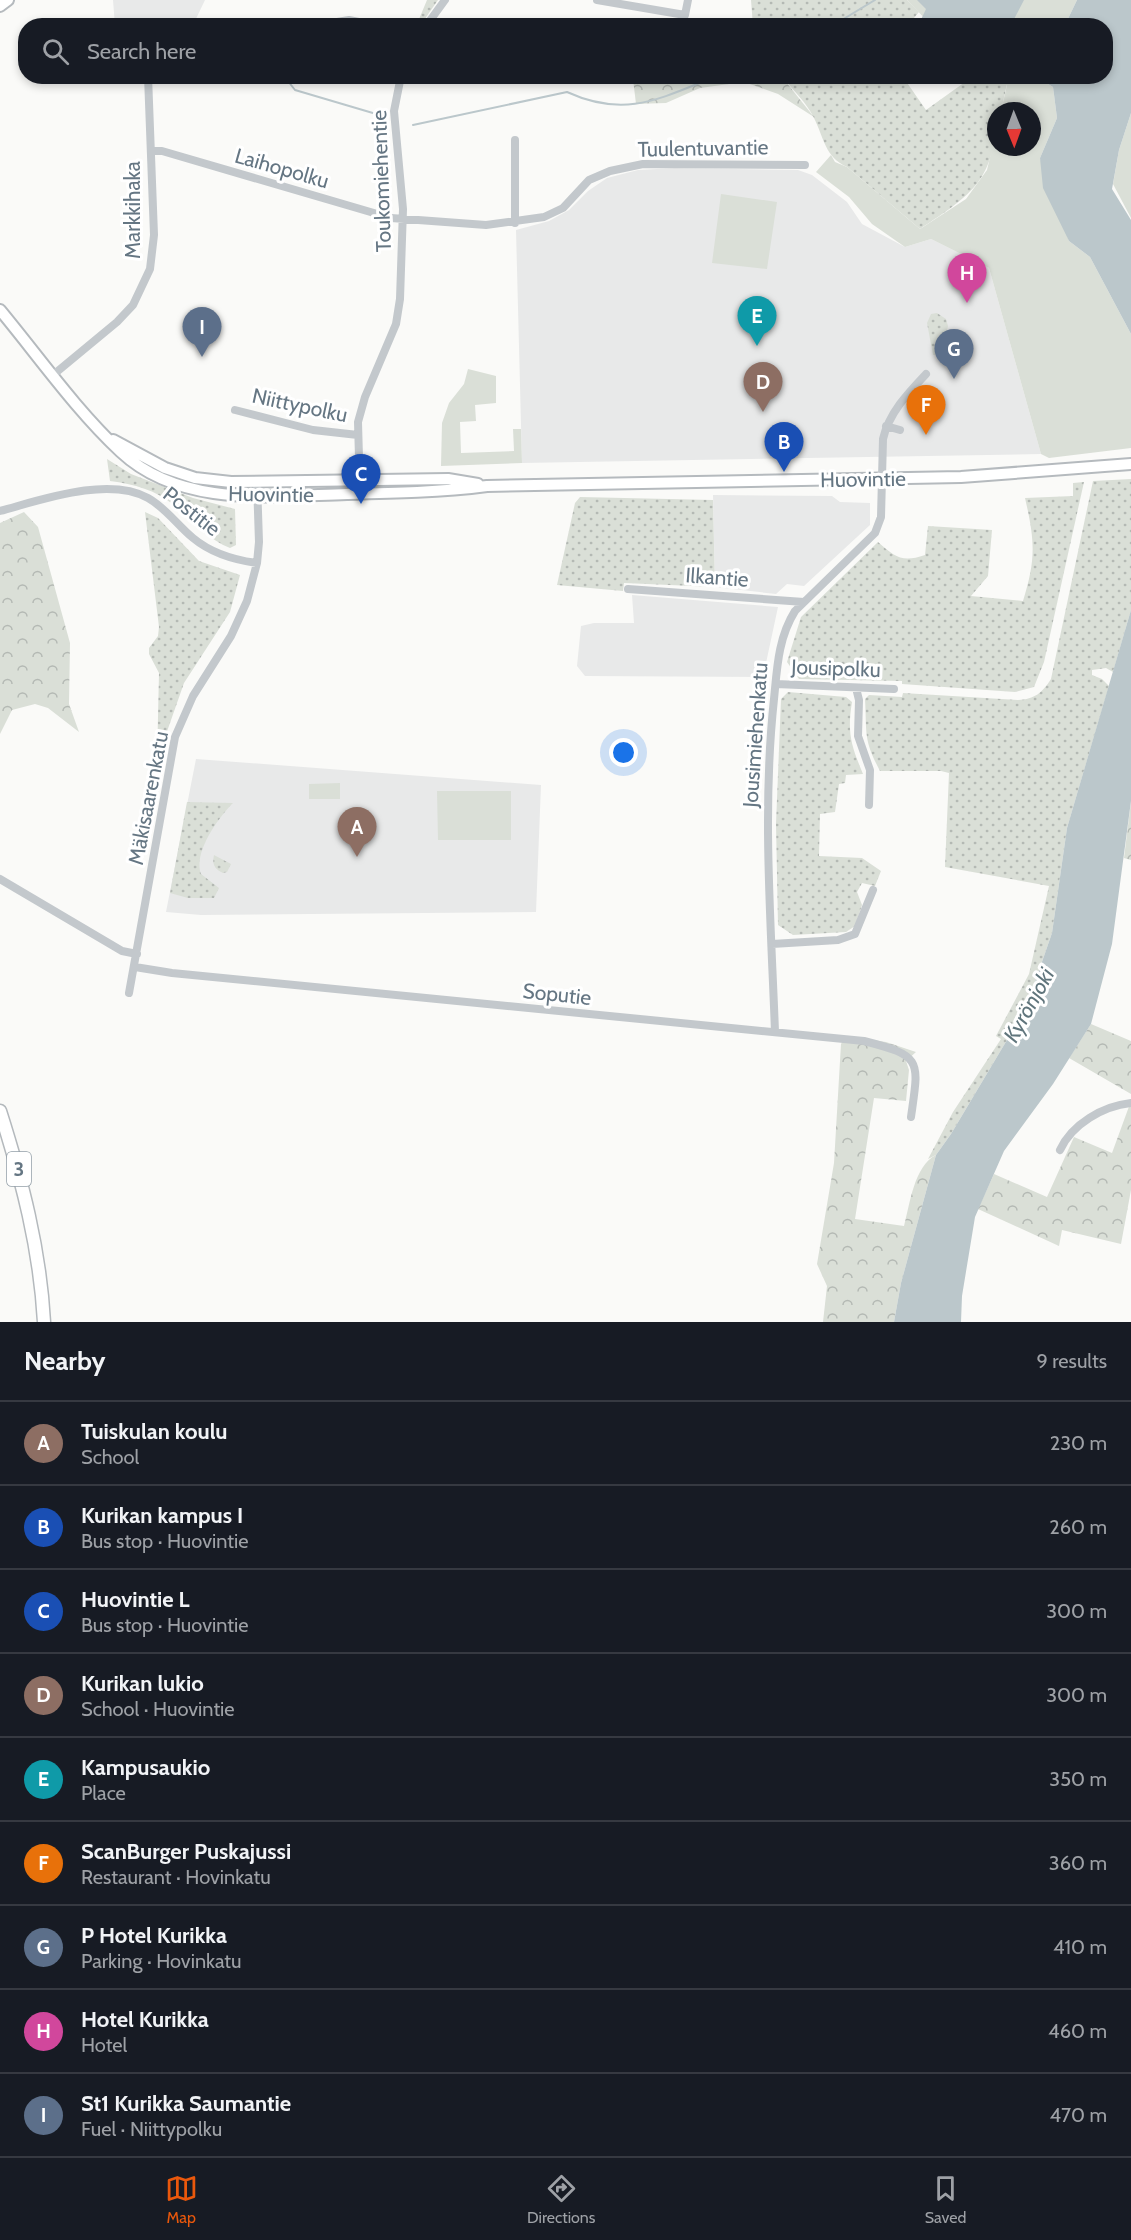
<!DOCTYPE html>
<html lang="en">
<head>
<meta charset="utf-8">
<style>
	body { margin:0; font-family:Cabin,sans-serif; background:#20242c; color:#f1f3f6 }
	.compass { position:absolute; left:987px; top:102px; width:54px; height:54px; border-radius:50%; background:#171b24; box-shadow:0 3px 9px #0003; rotate:179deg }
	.you { position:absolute; left:624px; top:753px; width:21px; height:21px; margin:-15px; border:4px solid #fff; border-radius:50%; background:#1a73e8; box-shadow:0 0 0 9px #1a73e833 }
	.badge { display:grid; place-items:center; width:39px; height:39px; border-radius:50%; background:#ea580c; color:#fff; font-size:20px; font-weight:700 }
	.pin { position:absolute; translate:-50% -50px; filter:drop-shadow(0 2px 3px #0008) }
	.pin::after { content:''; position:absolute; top:32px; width:21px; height:18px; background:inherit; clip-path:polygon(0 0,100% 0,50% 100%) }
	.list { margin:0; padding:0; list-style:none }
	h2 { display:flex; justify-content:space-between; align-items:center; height:78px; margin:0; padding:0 24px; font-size:26px }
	h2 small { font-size:20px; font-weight:400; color:#9ea1a6 }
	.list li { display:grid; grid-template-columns:39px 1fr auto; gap:18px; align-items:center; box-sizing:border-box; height:84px; padding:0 24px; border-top:2px solid #363941 }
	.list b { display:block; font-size:22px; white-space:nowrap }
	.list p { margin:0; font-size:20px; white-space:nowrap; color:#9ea1a6 }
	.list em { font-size:20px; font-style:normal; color:#9ea1a6 }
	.icon { flex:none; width:33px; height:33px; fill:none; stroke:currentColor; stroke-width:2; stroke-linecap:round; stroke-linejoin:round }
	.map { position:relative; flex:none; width:1131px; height:1322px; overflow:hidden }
	.search { position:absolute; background:#171b24; box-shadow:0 3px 9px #0003; left:18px; right:18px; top:18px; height:66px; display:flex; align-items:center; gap:15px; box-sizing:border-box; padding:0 21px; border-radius:24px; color:#9ea1a6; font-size:22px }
	.sheet { height:834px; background:#171b24 }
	nav { display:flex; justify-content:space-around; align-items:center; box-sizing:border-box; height:84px; border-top:2px solid #363941; background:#171b24; font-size:16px; color:#9ea1a6 }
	nav a { display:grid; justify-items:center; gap:3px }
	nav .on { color:#ea580c }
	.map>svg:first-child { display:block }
</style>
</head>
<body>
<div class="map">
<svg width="1131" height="1322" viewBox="0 0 1131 1322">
	<defs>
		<pattern id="grass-dots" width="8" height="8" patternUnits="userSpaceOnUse" patternTransform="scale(1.5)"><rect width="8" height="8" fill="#dadfd7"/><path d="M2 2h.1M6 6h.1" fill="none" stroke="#b4b9b4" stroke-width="1.8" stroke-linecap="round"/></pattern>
		<pattern id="forest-crowns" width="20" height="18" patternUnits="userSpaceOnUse" patternTransform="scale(1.5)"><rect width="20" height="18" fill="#dadfd7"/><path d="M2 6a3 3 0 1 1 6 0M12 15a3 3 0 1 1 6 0" fill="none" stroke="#b4b9b4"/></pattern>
	</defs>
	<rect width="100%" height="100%" fill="#fafaf8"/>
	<path fill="#e8e9e9" d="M 113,0 L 205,0 L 193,25 L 115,26 Z
		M 675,168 L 798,170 L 812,175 L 847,202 L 862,224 L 905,247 L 931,239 L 989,268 L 1041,454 L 522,463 L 516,230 L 549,221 L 569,210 L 588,191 L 607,178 L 638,170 Z
		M 713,495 L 832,496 L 840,502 L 870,503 L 870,525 L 804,586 L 787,584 L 776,594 L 715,587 Z
		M 632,595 L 778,607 L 763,677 L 585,676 L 577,666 L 581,626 L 594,623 L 634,623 Z
		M 196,759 L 541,785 L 536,912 L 201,915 L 166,912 Z"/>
	<path fill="url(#grass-dots)" d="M 427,0 L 438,0 L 422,23 L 417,24 Z
		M 751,0 L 907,0 L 919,12 L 908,25 L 753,26 Z
		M 782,77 L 903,77 L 926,110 L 972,77 L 985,77 L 1007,84 L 1001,111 L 996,111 C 996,179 973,194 920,229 L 847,167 C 825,157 824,138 814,118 C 807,103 792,89 782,77 Z
		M 937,313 L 946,319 L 948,326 L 945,339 L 935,355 L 933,355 L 927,323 L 931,314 Z
		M 107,459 L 131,474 L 193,498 L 235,509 L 236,545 L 230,548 C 209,540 192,520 175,506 C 156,490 134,484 110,481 Z
		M 1131,479 L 1131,610 L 1113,672 L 1106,668 L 1092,670 L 1092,675 L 1102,679 L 1109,686 L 1067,828 L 1052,933 L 1026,1008 L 951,1134 L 936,1155 L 928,1159 L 953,1112 L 1001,1039 L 996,1036 L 1029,974 L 1049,886 L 945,867 L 949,773 L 941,771 L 880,771 C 863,739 867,733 865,699 L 869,695 L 902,697 L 903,693 L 1018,700 C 1035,699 1042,693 1051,679 L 1093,481 Z
		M 1084,482 L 1044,662 L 1034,687 L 1015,692 L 902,684 L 902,681 L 799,679 L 787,662 L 801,617 L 878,542 C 895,557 902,563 925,555 L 928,526 L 992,530 L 988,576 L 971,596 L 1023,601 C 1036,559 1035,541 1025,498 L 1073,496 L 1073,483 Z
		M 580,497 L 713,500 L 715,587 L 624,583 L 623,591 L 557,585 L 575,503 Z
		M 145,512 L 158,518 L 199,561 L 240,575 L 230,612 L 184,683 L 157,760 L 159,673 L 149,654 L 149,648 L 158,636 L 159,627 Z
		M 788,692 L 846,697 L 852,702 C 847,733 851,745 863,774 L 846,775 L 845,783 L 839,784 L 835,812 L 820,814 L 819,856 L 862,858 L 881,871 L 875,886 L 862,883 L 857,892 L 862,905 L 855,926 L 846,932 L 793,935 L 778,925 L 776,824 L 781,699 Z
		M 187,802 L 233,803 C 218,818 193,853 201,874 L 219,888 L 214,898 L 188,898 L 170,893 Z
		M 214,855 L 231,864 L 227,872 L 223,873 C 214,869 212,864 214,855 Z"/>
	<path fill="url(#forest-crowns)" d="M 668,77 L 782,77 L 814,117 L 778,94 L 744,82 L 700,88 L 666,103 L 636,104 L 633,79 L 661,79 Z
		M 24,512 L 38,527 L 70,643 L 69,704 L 79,732 L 48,708 L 35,704 L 12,710 L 0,734 L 0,523 Z
		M 1131,801 L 1131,860 L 1124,858 Z
		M 1091,1024 L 1131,1041 L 1131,1094 L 1069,1058 Z
		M 846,1036 L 886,1042 L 916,1052 L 906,1061 L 909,1070 L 906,1101 L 874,1098 L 855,1219 L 904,1226 C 910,1204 914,1166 936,1155 L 901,1283 L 894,1322 L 823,1322 L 827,1286 L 817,1264 L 834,1163 L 841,1044 Z
		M 1131,1101 L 1131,1190 L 1121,1244 L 1062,1230 L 1059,1246 L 978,1209 L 994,1174 L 1047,1197 L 1074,1137 L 1112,1153 Z"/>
	<path fill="#dadfd7" d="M 900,0 L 1077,0 L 1065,25 L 932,26 L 907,0 Z
		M 985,77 L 1037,77 L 1053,87 L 1057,118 L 1040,158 L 1069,241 L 1090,257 L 1131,334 L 1131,448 L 1049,458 L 1041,454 L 989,268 L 931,239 L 905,247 L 872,224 L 849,197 L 816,172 L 831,155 L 835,162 L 847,167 L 920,229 L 966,199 L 987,170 L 996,132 L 996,147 L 1032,147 L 1032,111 L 1001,111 L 1007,85 Z
		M 1131,113 L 1131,218 L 1113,184 L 1119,150 Z
		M 721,194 L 777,202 L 767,269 L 712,263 Z
		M 468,369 L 496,376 L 496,403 L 475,405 L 476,421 L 460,422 L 461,453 L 514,451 L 513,429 L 521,429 L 522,463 L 441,466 L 442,423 L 449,403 L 464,384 Z
		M 340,783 L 340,799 L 309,799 L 309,784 Z
		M 437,791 L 511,791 L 511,840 L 438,840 Z"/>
	<path fill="#bbc7cb" d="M 917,0 L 1024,0 L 1011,25 L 918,26 L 926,9 Z
		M 1077,0 L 1131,0 L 1131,113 L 1119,150 L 1112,189 L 1131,220 L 1131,334 L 1090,257 L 1069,241 L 1043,188 L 1040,158 L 1057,118 L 1053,87 L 1037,77 L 1106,76 L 1106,26 L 1065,25 Z
		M 1131,610 L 1131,801 L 1112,944 L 1091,1024 L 1053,1084 L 1004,1151 L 975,1217 L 962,1296 L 961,1322 L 894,1322 L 901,1283 L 936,1155 L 951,1134 L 1026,1008 L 1052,933 L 1067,828 Z"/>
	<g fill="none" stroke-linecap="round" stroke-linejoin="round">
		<path stroke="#bbc7cb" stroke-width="2" d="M 832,26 L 875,0
			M 284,76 L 295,90 L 383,116
			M 413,125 L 567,92 C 626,119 661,98 717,76"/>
		<g stroke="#b5babe" stroke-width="14">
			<path id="major" d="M 0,6 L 8,0
				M 0,310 C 39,357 76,410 121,452 C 181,508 272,496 347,494 C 394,493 441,492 487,486 L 961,477 L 1131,464
				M 113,440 L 165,468 L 195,478 L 231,482 L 448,479 L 478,484"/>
		</g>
		<g stroke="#b4b9bd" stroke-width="15">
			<path id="highway" d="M 0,1111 C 22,1180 40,1249 44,1322"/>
		</g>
		<path stroke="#c3c8cc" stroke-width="8" d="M 597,0 L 685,15 L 688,0
			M 331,23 L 349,20 L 378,26
			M 426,26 L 445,0
			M 151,151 L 162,151 L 391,218 L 486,225 L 544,217 L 563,208 L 589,180 L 610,171 L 643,164 L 805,165
			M 515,223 L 515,140
			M 53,375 L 117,322 L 133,305 L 150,269 L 154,235 L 148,76
			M 235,410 L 313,430 L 358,435
			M 886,426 L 900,430
			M 360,494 L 358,422 L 365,397 L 396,324 L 400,299 L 403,209 L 394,111 L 401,76
			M 0,511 C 41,500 108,476 148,498 C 166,508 178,526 193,538 C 211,553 234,560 257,563
			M 628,589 L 804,602
			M 776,684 L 894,689
			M 856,688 L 859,700 L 858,736 L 870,770 L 869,805
			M 0,879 L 122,951 L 137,954
			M 772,944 L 838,940 L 855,934 L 873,890
			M 135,967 L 172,973 L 864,1041 C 923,1056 919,1060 911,1117
			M 129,993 L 175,737 L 193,696 L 231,636 L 247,601 L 257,563 L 259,542 L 257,482
			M 775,1032 C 771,921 762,810 774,699 C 777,669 778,638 795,611 L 875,533 L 881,517 L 883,439 C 889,413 908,393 926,374
			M 1060,1150 C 1072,1124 1103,1106 1131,1103"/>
		<use href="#major" stroke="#fff" stroke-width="10"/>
		<use href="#highway" stroke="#fff" stroke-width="12"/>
	</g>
	<g text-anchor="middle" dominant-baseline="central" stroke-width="6" stroke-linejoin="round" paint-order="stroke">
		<rect fill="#fff" stroke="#939fa8" stroke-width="1.5" x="7" y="1152" width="24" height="34" rx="4.5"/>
		<g font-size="20" font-weight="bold" fill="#657683">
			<text x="19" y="1169">3</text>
		</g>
		<g font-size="21" fill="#657683" stroke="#fff">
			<text transform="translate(703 148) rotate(-1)">Tuulentuvantie</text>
			<text transform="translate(282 168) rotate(16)">Laihopolku</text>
			<text transform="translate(381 181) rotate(-92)">Toukomiehentie</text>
			<text transform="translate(132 210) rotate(-90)">Markkihaka</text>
			<text transform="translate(300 405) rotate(12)">Niittypolku</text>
			<text transform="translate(863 479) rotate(-1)">Huovintie</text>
			<text transform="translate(271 494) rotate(1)">Huovintie</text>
			<text transform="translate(192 511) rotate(38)">Postitie</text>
			<text transform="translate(717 577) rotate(4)">Ilkantie</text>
			<text transform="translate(836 668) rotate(2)">Jousipolku</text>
			<text transform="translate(755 735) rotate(-86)">Jousimiehenkatu</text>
			<text transform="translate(148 798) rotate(-79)">Mäkisaarenkatu</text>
			<text transform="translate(557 994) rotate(6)">Soputie</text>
		</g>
		<g font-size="22" font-style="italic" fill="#60757c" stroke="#fff">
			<text transform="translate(1029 1005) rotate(-61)">Kyrönjoki</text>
		</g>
	</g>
</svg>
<svg class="compass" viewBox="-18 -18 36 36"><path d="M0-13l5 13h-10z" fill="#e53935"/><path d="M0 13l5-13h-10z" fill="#9ea1a6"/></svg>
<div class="you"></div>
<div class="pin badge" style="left:357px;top:857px;background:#8d6e63">A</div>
<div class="pin badge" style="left:784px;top:472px;background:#1a4fb4">B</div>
<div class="pin badge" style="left:361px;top:504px;background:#1a4fb4">C</div>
<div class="pin badge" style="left:763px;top:412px;background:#8d6e63">D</div>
<div class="pin badge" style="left:757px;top:346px;background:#0f9aa8">E</div>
<div class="pin badge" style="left:926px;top:435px;background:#e8710a">F</div>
<div class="pin badge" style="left:954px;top:379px;background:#5c6f8a">G</div>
<div class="pin badge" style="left:967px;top:303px;background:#d1479c">H</div>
<div class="pin badge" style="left:202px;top:357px;background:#5c6f8a">I</div>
<div class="search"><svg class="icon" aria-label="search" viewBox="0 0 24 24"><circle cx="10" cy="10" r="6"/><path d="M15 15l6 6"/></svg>Search here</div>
</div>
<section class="sheet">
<h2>Nearby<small>9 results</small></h2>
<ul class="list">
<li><span class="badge" style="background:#8d6e63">A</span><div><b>Tuiskulan koulu</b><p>School</p></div><em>230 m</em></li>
<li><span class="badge" style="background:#1a4fb4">B</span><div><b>Kurikan kampus I</b><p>Bus stop · Huovintie</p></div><em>260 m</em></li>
<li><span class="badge" style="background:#1a4fb4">C</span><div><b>Huovintie L</b><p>Bus stop · Huovintie</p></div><em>300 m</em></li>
<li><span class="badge" style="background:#8d6e63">D</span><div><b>Kurikan lukio</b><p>School · Huovintie</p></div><em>300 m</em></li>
<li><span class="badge" style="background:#0f9aa8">E</span><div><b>Kampusaukio</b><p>Place</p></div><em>350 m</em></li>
<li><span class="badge" style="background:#e8710a">F</span><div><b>ScanBurger Puskajussi</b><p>Restaurant · Hovinkatu</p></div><em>360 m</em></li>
<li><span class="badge" style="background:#5c6f8a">G</span><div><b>P Hotel Kurikka</b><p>Parking · Hovinkatu</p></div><em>410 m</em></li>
<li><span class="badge" style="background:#d1479c">H</span><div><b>Hotel Kurikka</b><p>Hotel</p></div><em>460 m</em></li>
<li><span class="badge" style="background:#5c6f8a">I</span><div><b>St1 Kurikka Saumantie</b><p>Fuel · Niittypolku</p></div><em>470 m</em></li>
</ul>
</section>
<nav>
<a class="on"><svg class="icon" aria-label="map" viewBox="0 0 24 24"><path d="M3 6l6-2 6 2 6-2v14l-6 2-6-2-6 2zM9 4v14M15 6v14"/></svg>Map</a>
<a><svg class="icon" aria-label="directions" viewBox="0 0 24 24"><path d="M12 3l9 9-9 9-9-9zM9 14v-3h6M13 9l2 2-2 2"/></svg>Directions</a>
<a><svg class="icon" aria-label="saved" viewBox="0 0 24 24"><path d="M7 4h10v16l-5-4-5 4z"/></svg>Saved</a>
</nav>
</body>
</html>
